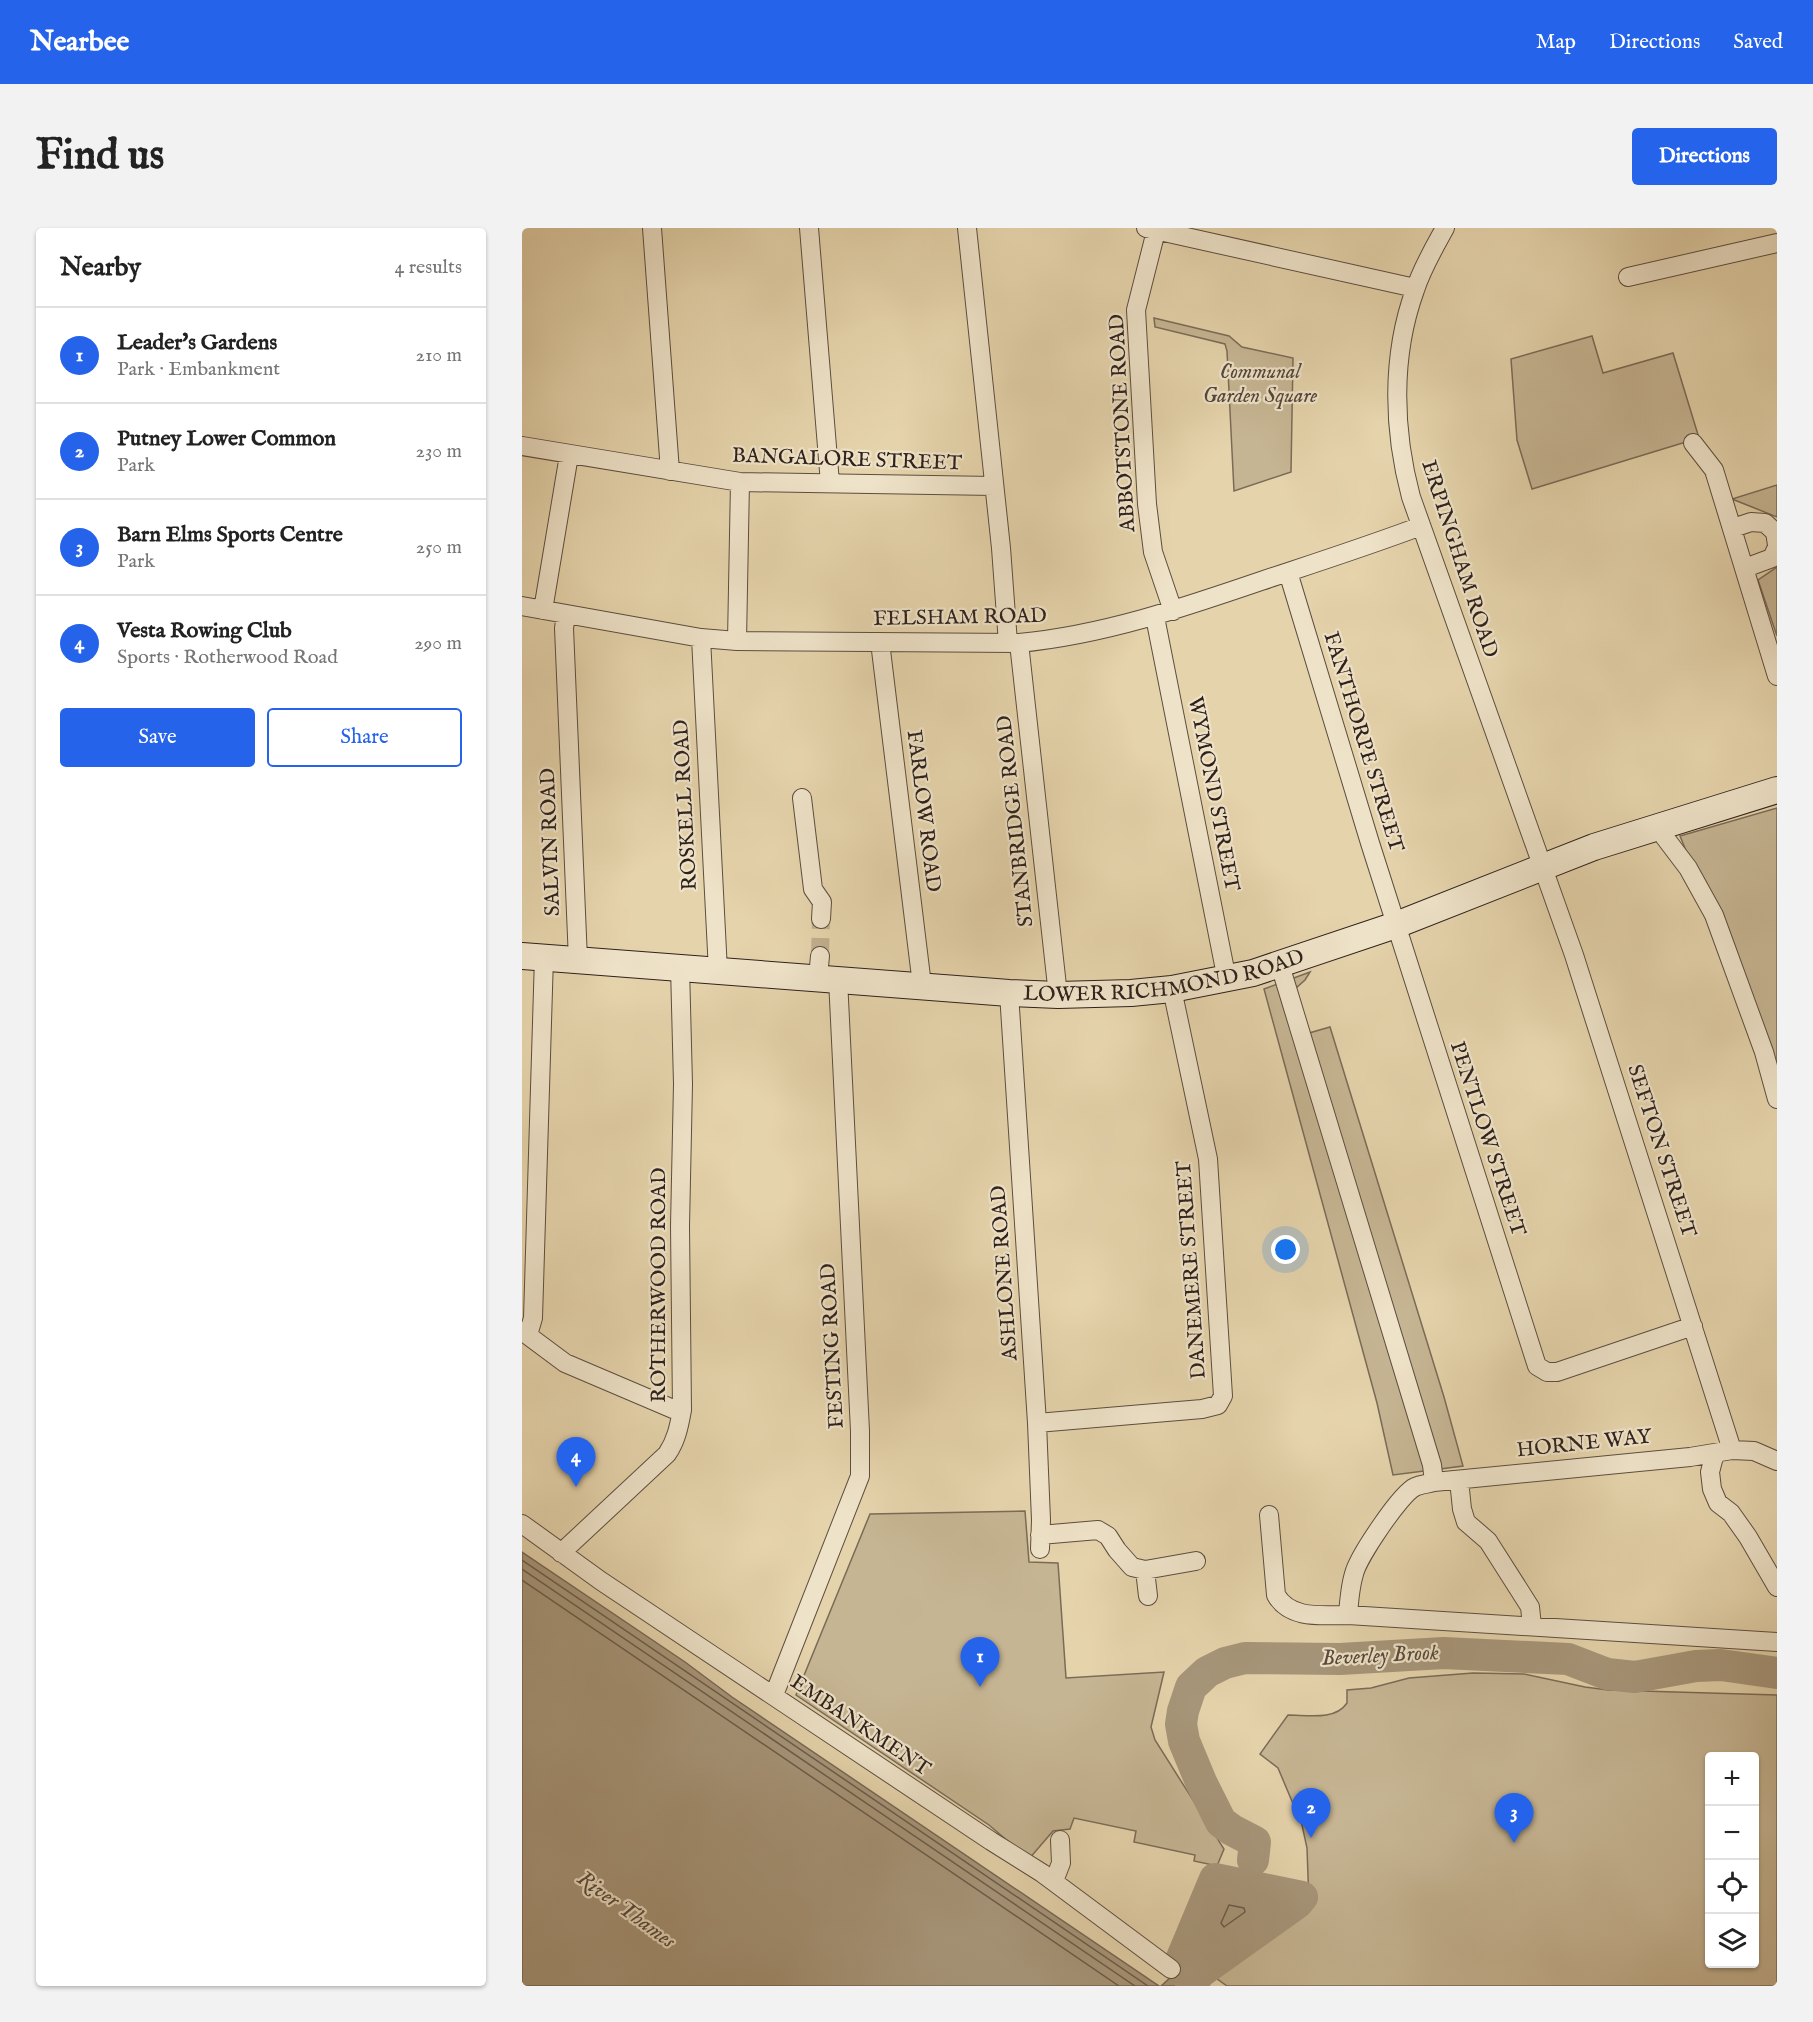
<!DOCTYPE html>
<html lang="en">
<head>
<meta charset="utf-8">
<style>
	body { margin:0; font-family:"IM FELL English",serif; background:#f2f2f2; color:#222 }
	.controls { position:absolute; right:18px; bottom:18px; display:grid; overflow:hidden; border-radius:6px; box-shadow:0 2px 4px #0004 }
	.controls button { width:54px; height:54px; display:grid; place-items:center; padding:0; border:0; border-bottom:2px solid #e0e0e0; background:#fff; color:#222; font:30px sans-serif }
	.you { position:absolute; left:764px; top:1022px; width:21px; height:21px; margin:-15px; border:4px solid #fff; border-radius:50%; background:#1a73e8; box-shadow:0 0 0 9px #1a73e833 }
	.badge { display:grid; place-items:center; width:39px; height:39px; border-radius:50%; background:#2563eb; color:#fff; font-size:20px; font-weight:700 }
	.pin { position:absolute; translate:-50% -50px; filter:drop-shadow(0 2px 3px #0008) }
	.pin::after { content:''; position:absolute; top:32px; width:21px; height:18px; background:inherit; clip-path:polygon(0 0,100% 0,50% 100%) }
	.list { margin:0; padding:0; list-style:none }
	h2 { display:flex; justify-content:space-between; align-items:center; height:78px; margin:0; padding:0 24px; font-size:26px }
	h2 small { font-size:20px; font-weight:400; color:#767676 }
	.list li { display:grid; grid-template-columns:39px 1fr auto; gap:18px; align-items:center; box-sizing:border-box; height:96px; padding:0 24px; border-top:2px solid #e0e0e0 }
	.list b { display:block; font-size:22px; white-space:nowrap }
	.list p { margin:0; font-size:20px; white-space:nowrap; color:#767676 }
	.list em { font-size:20px; font-style:normal; color:#767676 }
	.actions { display:flex; gap:12px; padding:18px 24px }
	.actions a { flex:1; padding:14px 0; border:2px solid #2563eb; border-radius:6px; text-align:center; font-size:21px; color:#2563eb }
	.actions .main { background:#2563eb; color:#fff }
	.icon { flex:none; width:33px; height:33px; fill:none; stroke:currentColor; stroke-width:2; stroke-linecap:round; stroke-linejoin:round }
	.map { position:relative; flex:none; width:1255px; height:1758px; overflow:hidden; border-radius:6px }
	header { display:flex; align-items:center; gap:36px; box-sizing:border-box; height:84px; padding:0 30px; background:#2563eb; color:#fff }
	header strong { font-size:28px }
	nav { display:flex; gap:33px; margin-inline-start:auto; font-size:21px }
	.intro { display:flex; align-items:center; justify-content:space-between; box-sizing:border-box; height:144px; padding:0 36px }
	h1 { margin:0; font-size:42px }
	.button { padding:15px 27px; border-radius:6px; background:#2563eb; color:#fff; font-size:21px; font-weight:700 }
	main { display:flex; gap:36px; padding:0 36px }
	aside { flex:1; background:#fff; border-radius:6px; box-shadow:0 2px 4px #0004 }
	.map>svg:first-child { display:block }
</style>
</head>
<body>
<header>
<strong>Nearbee</strong>
<nav><a>Map</a><a>Directions</a><a>Saved</a></nav>
</header>
<div class="intro"><h1>Find us</h1><a class="button">Directions</a></div>
<main>
<aside>
<h2>Nearby<small>4 results</small></h2>
<ul class="list">
<li><span class="badge">1</span><div><b>Leader's Gardens</b><p>Park · Embankment</p></div><em>210 m</em></li>
<li><span class="badge">2</span><div><b>Putney Lower Common</b><p>Park</p></div><em>230 m</em></li>
<li><span class="badge">3</span><div><b>Barn Elms Sports Centre</b><p>Park</p></div><em>250 m</em></li>
<li><span class="badge">4</span><div><b>Vesta Rowing Club</b><p>Sports · Rotherwood Road</p></div><em>290 m</em></li>
</ul>
<div class="actions"><a class="main">Save</a><a>Share</a></div>
</aside>
<div class="map">
<svg width="1255" height="1758" viewBox="0 0 1255 1758">
	<rect width="100%" height="100%" fill="#e5d3ab"/>
	<filter id="stains"><feTurbulence type="fractalNoise" baseFrequency=".00333" numOctaves="4"/><feColorMatrix values="0 0 0 0 .2 0 0 0 0 .09 0 0 0 0 .02 0 0 0 .5 -.17"/></filter>
	<radialGradient id="worn" r=".72"><stop offset=".6" stop-color="#630" stop-opacity="0"/><stop offset="1" stop-color="#630" stop-opacity=".3"/></radialGradient>
	<path fill="#c6b593" stroke="#7a6b58" stroke-width="1.5" fill-rule="evenodd" d="M 632,90 L 707,108 L 720,119 L 771,130 L 769,244 L 712,263 L 705,123 L 703,116 L 633,99 Z
		M 1070,108 L 1081,145 L 1151,125 L 1177,210 L 1010,261 L 995,212 L 989,131 Z
		M 1255,257 L 1255,289 L 1210,271 Z
		M 1255,339 L 1255,408 L 1236,352 Z
		M 1255,580 L 1255,847 L 1158,608 Z
		M 788,744 L 783,752 L 773,761 L 787,805 L 808,799 L 922,1169 L 941,1238 L 871,1247 L 855,1175 L 742,761 Z
		M 503,1283 L 507,1334 L 536,1335 L 544,1450 L 642,1444 L 629,1499 L 633,1512 L 702,1621 L 695,1638 L 672,1633 L 673,1627 L 612,1614 L 614,1603 L 552,1590 L 548,1601 L 531,1603 L 507,1631 L 467,1597 L 274,1467 L 348,1286 Z
		M 951,1445 L 1002,1446 L 1063,1459 L 1086,1462 L 1255,1467 L 1255,1758 L 705,1758 L 687,1745 L 787,1676 L 785,1620 L 780,1597 L 756,1540 L 738,1526 L 766,1487 C 785,1487 813,1493 825,1475 L 825,1462 L 849,1460 L 887,1450 ZM 1188,1528 L 1232,1528 L 1232,1736 L 1188,1736 Z"/>
	<path fill="#a7967a" stroke="#776754" stroke-width="1.5" d="M 0,1324 L 163,1434 L 210,1469 L 637,1758 L 0,1758 Z
		M 693,1651 L 780,1669 L 775,1675 L 677,1745 L 669,1758 L 639,1758 C 667,1737 680,1683 693,1651 Z"/>
	<g fill="none" stroke-linecap="round" stroke-linejoin="round">
		<path stroke="#6a5c4b" stroke-width="1.5" d="M 0,1332 L 626,1758
			M 0,1341 L 613,1758
			M 0,1352 L 597,1758
			M 701,1667 L 743,1675 L 745,1679 L 681,1724 L 680,1720 Z
			M 707,1677 L 722,1680 L 723,1684 L 702,1699 L 699,1695 Z
			M 658,1746 L 666,1733 L 696,1659 L 763,1673 L 762,1677 L 674,1740 L 665,1753 L 664,1758"/>
		<path stroke="#a7967a" stroke-width="32" d="M 731,1632 L 733,1614 L 710,1602 L 699,1594 L 679,1554 L 662,1513 L 659,1496 L 661,1483 L 669,1459 L 685,1444 L 703,1435 L 723,1430 L 818,1431 L 922,1425 L 1046,1431 L 1085,1446 L 1113,1449 L 1174,1438 L 1199,1437 L 1255,1445
			M 669,1758 L 677,1745 L 775,1675 L 780,1669 L 693,1651 L 657,1737 L 660,1740 L 681,1717"/>
		<path stroke="#c0af8e" stroke-width="18" stroke-dasharray="18 9" stroke-linecap="butt" d="M 298,728 L 299,691"/>
		<g stroke="#5c4e40" stroke-width="20">
			<path id="street" d="M 130,0 L 148,243
				M 287,0 L 308,255
				M 445,0 L 479,320 L 486,415
				M 624,0 L 893,60
				M 923,0 C 912,20 900,40 893,62 C 869,128 871,202 889,269 L 1052,727 L 1210,1222
				M 634,3 L 614,82 L 625,276 L 631,324 L 651,383
				M 1106,49 L 1255,15
				M 1171,215 L 1192,242 L 1255,448
				M 0,218 L 218,254 L 472,258
				M 1211,300 L 1229,294 L 1243,295 L 1253,304 L 1255,317
				M 1223,340 L 1250,330 L 1255,319
				M 766,344 L 848,615 L 1015,1138 L 1025,1144 L 1035,1144 L 1171,1098
				M 0,378 L 179,410 L 215,413 L 497,415 C 581,407 660,380 739,353 C 793,335 846,318 899,298
				M 21,382 L 47,227
				M 44,387 L 42,400 L 56,732
				M 633,389 L 705,752
				M 179,410 L 196,743
				M 215,413 L 218,254
				M 358,414 L 400,757
				M 497,415 L 536,767
				M 280,570 L 291,661 L 300,674 L 299,691
				M 1137,598 L 1141,607 L 1166,640 L 1192,687 L 1242,824 L 1255,871
				M 758,737 L 910,1237 L 912,1254
				M 296,749 L 298,728
				M 487,765 L 515,1195 L 519,1292 L 518,1321
				M 0,1103 L 43,1135 L 151,1181 L 160,1182
				M 6,1107 L 11,1090 L 22,729
				M 515,1195 L 680,1181 L 696,1177 L 701,1168 L 686,931 L 650,761
				M 1193,1225 L 1188,1244 L 1190,1261 L 1196,1275 L 1209,1285 L 1226,1309 L 1255,1359
				M 937,1252 L 940,1281 L 944,1294 L 966,1313 L 1008,1379 L 1010,1398
				M 747,1287 L 754,1367 C 768,1392 801,1387 826,1387 L 1255,1414
				M 0,1296 L 79,1353 L 469,1613 L 520,1645 L 649,1741
				M 518,1307 L 576,1302 L 586,1308 L 595,1322 L 610,1339 L 623,1342 L 674,1333
				M 39,1325 L 145,1226 C 154,1213 157,1199 160,1182 L 158,998 L 161,856 L 158,739
				M 623,1342 L 626,1368
				M 826,1387 C 827,1373 828,1359 832,1346 C 836,1329 879,1265 893,1259 C 899,1256 906,1256 912,1254 L 1168,1229 L 1210,1222 L 1232,1223 L 1255,1233
				M 252,1467 L 338,1248 L 338,1203 L 316,751
				M 532,1653 L 539,1635 L 538,1612"/>
		</g>
		<g stroke="#2e211c" stroke-width="28">
			<g id="secondary">
				<path id="s1" d="M 0,728 L 487,765 L 536,767 L 609,765 L 650,761 L 731,745 L 874,697 L 1072,619 L 1255,562"/>
			</g>
		</g>
		<use href="#street" stroke="#eee2c8" stroke-width="18"/>
		<use href="#secondary" stroke="#eee2c8" stroke-width="26"/>
	</g>
	<g text-anchor="middle" dominant-baseline="central" stroke-width="4.5" stroke-linejoin="round" paint-order="stroke">
		<g font-size="21" font-style="italic" fill="#54463a" stroke="#eee2c8">
			<text x="738" y="144">Communal<tspan x="738" dy="24">Garden Square</tspan></text>
		</g>
		<g font-size="21" fill="#2e211c" stroke="#eee2c8">
			<text transform="translate(601 195) rotate(-93)">ABBOTSTONE ROAD</text>
			<text transform="translate(325 232) rotate(2)">BANGALORE STREET</text>
			<text transform="translate(937 331) rotate(72)">ERPINGHAM ROAD</text>
			<text transform="translate(438 390) rotate(-1)">FELSHAM ROAD</text>
			<text transform="translate(841 514) rotate(73)">FANTHORPE STREET</text>
			<text transform="translate(691 566) rotate(79)">WYMOND STREET</text>
			<text transform="translate(164 577) rotate(-93)">ROSKELL ROAD</text>
			<text transform="translate(401 583) rotate(83)">FARLOW ROAD</text>
			<text transform="translate(494 593) rotate(-96)">STANBRIDGE ROAD</text>
			<text transform="translate(29 614) rotate(-92)">SALVIN ROAD</text>
			<text stroke="none"><textPath href="#s1" startOffset="645">LOWER RICHMOND ROAD</textPath></text>
			<text transform="translate(965 911) rotate(72)">PENTLOW STREET</text>
			<text transform="translate(1139 923) rotate(72)">SEFTON STREET</text>
			<text transform="translate(670 1042) rotate(-94)">DANEMERE STREET</text>
			<text transform="translate(483 1045) rotate(-94)">ASHLONE ROAD</text>
			<text transform="translate(137 1057) rotate(-90)">ROTHERWOOD ROAD</text>
			<text transform="translate(311 1118) rotate(-93)">FESTING ROAD</text>
			<text transform="translate(1062 1216) rotate(-6)">HORNE WAY</text>
			<text transform="translate(338 1498) rotate(34)">EMBANKMENT</text>
		</g>
		<g font-size="22" font-style="italic" fill="#584a3d" stroke="#eee2c8">
			<text transform="translate(858 1428) rotate(-3)">Beverley Brook</text>
			<text transform="translate(104 1682) rotate(36)">River Thames</text>
		</g>
	</g>
	<rect width="100%" height="100%" filter="url(#stains)"/>
	<rect width="100%" height="100%" fill="url(#worn)"/>
</svg>
<div class="controls">
<button>+</button>
<button>−</button>
<button><svg class="icon" aria-label="locate" viewBox="0 0 24 24"><circle cx="12" cy="12" r="6"/><path d="M12 2v4M12 18v4M2 12h4M18 12h4"/></svg></button>
<button><svg class="icon" aria-label="layers" viewBox="0 0 24 24"><path d="M12 4l9 5-9 5-9-5zM3 14l9 5 9-5"/></svg></button>
</div>
<div class="you"></div>
<div class="pin badge" style="left:458px;top:1459px">1</div>
<div class="pin badge" style="left:789px;top:1610px">2</div>
<div class="pin badge" style="left:992px;top:1615px">3</div>
<div class="pin badge" style="left:54px;top:1259px">4</div>
</div>
</main>
</body>
</html>
